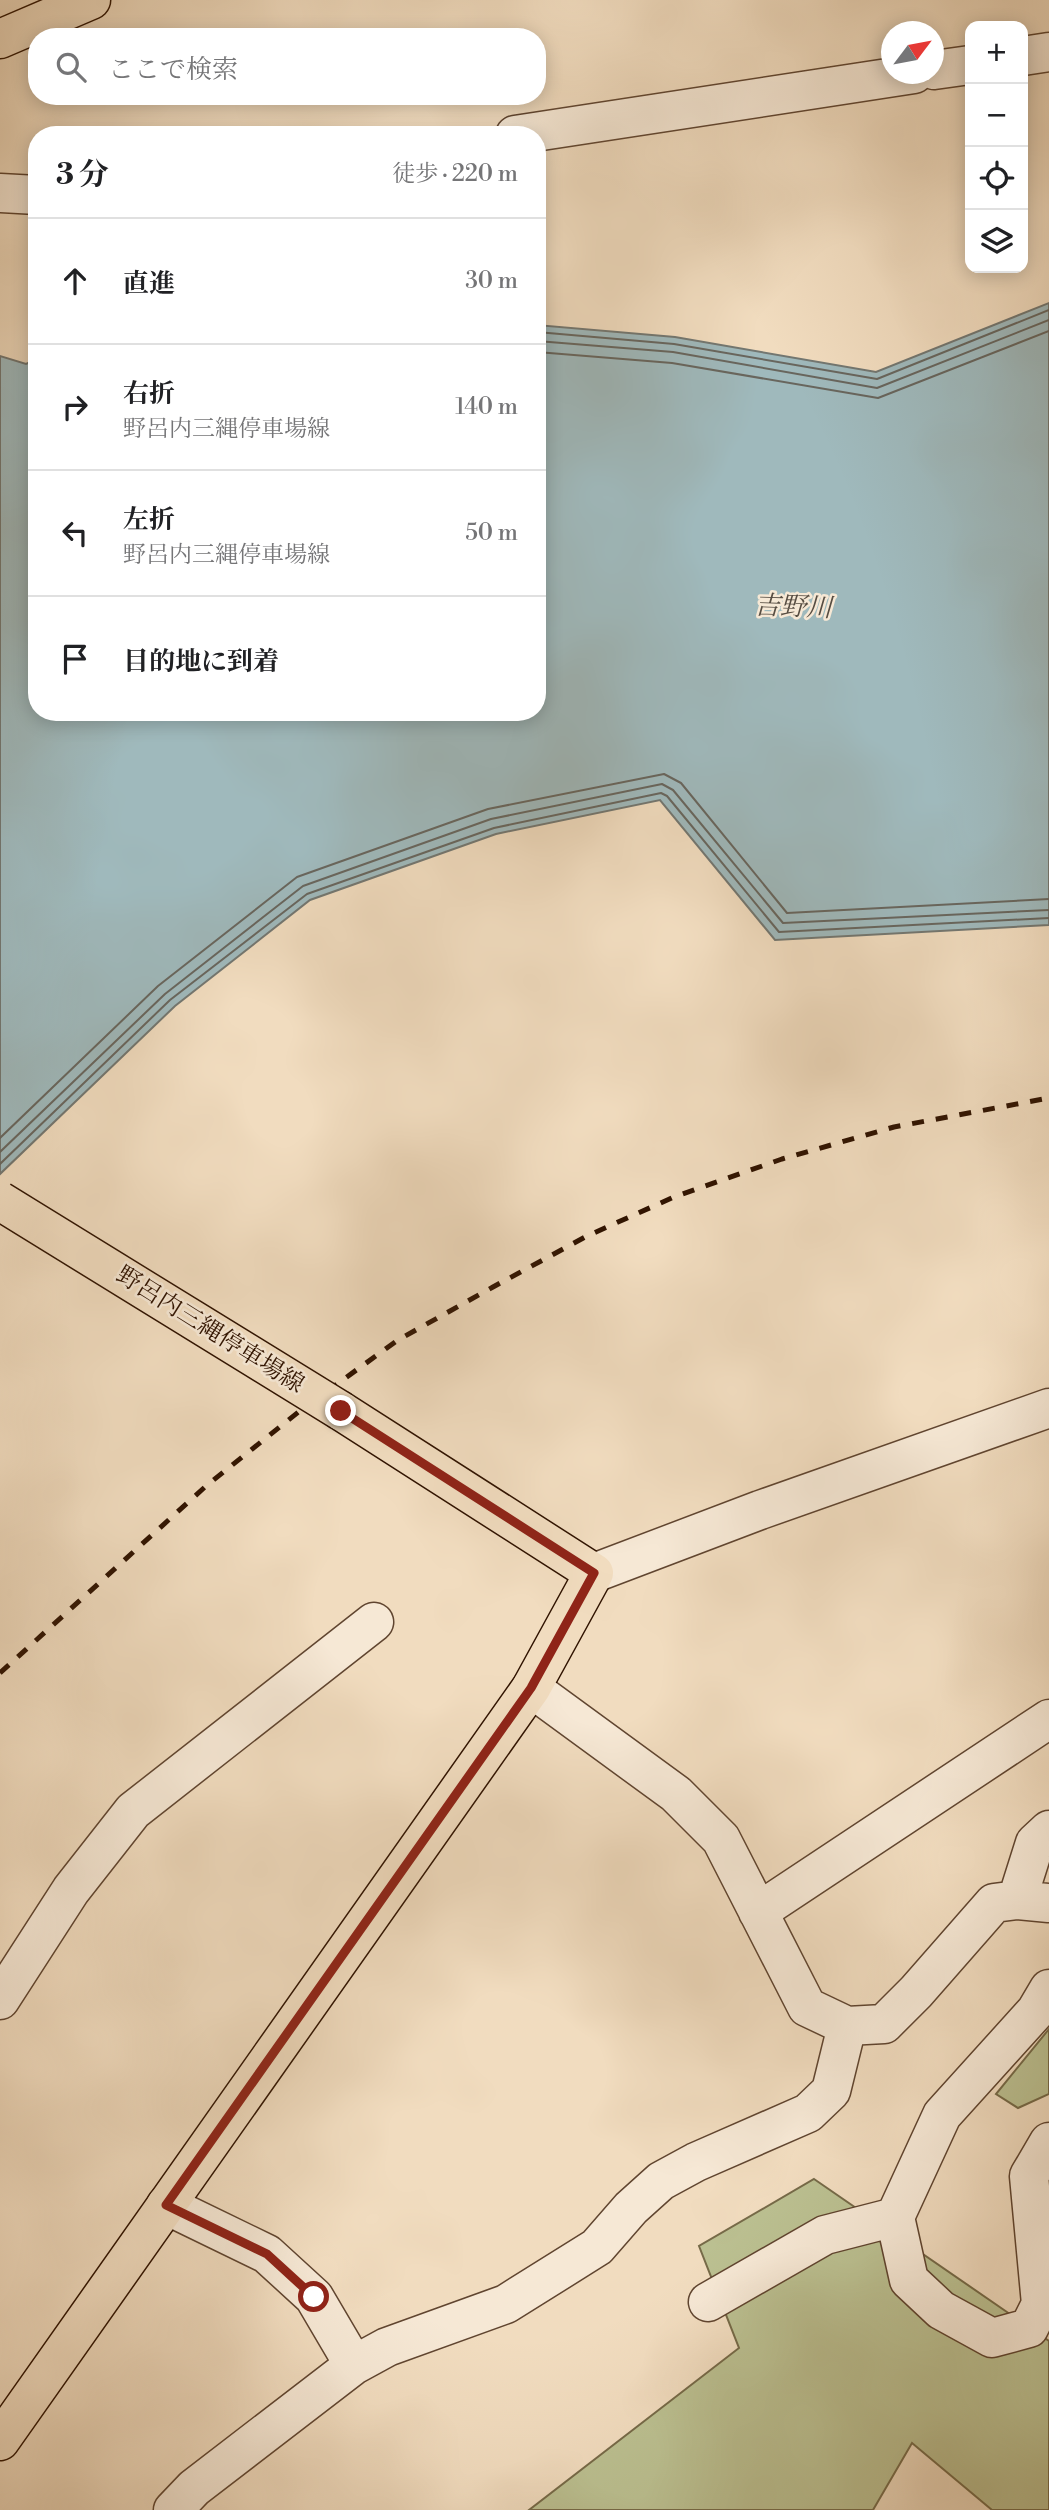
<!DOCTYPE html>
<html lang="ja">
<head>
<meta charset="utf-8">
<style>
	body { margin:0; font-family:"Libre Bodoni","Noto Serif JP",serif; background:#f2f2f2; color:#202124 }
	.controls { position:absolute; right:21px; top:21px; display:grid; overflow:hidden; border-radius:14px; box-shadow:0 4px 18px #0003 }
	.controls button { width:63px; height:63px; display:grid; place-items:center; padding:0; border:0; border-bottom:2px solid #e0e0e0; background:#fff; color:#202124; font:35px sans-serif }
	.compass { position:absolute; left:881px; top:21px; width:63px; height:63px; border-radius:50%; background:#fff; box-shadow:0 4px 18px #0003; rotate:58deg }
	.stop { position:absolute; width:21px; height:21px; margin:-16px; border:5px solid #8f2418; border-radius:50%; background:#fff }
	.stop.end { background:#8f2418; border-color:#fff; box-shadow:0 2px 7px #0008 }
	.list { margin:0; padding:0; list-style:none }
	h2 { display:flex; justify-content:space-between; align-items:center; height:91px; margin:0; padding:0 28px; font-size:30px }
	h2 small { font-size:23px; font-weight:400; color:#757577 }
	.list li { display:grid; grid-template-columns:46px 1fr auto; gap:21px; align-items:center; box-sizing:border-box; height:126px; padding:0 28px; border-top:2px solid #e0e0e0 }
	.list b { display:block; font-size:26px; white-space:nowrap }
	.list p { margin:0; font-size:23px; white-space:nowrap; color:#757577 }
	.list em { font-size:23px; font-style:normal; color:#757577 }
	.icon { flex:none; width:38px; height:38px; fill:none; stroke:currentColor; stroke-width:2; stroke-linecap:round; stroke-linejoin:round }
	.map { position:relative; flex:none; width:1049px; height:2510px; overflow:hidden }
	.search { position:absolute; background:#fff; box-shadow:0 4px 18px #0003; left:28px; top:28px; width:518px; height:77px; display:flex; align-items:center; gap:18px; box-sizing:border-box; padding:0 24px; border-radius:28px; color:#757577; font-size:26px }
	.panel { position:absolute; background:#fff; box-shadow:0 4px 18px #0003; left:28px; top:126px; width:518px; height:595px; border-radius:28px }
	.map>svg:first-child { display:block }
</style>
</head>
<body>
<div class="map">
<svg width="1049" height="2510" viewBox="0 0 1049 2510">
	<rect width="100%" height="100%" fill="#f1dcbf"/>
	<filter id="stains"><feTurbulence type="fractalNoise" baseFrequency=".00286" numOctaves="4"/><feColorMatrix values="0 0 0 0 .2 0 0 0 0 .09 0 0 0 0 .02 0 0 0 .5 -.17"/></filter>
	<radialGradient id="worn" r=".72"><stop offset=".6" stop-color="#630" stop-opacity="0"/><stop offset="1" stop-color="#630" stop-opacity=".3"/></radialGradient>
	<path fill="#bbc091" stroke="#766a48" stroke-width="2" d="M 1049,2029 L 1049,2094 L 1018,2108 L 996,2094 Z
		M 814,2179 L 1049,2341 L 1049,2510 L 992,2510 L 912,2443 L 873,2510 L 529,2510 L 739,2348 L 699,2246 Z"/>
	<path fill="#9fb9bc" stroke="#737771" stroke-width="2" d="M 1049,303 L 1049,925 L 775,940 L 660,800 L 496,834 L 310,900 L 175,1006 L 0,1174 L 0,356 L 26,364 L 37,359 L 37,712 L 537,712 L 537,325 L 675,337 L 876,372 Z"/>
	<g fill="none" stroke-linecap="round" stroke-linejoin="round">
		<path stroke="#68665e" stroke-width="2" d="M 537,332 L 674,344 L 877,379 L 1049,310
			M 537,341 L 673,352 L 877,388 L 1049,320
			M 537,352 L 672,363 L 878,398 L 1049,331
			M 0,1138 L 158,986 L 297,877 L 488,809 L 664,774 L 681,783 L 787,913 L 1049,899
			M 0,1152 L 165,994 L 303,886 L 491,819 L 662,784 L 673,790 L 783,923 L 1049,910
			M 0,1164 L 170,1000 L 307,894 L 494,828 L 661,793 L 667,796 L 779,932 L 1049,918"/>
		<g stroke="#604530" stroke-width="41">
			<path id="minor" d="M 1023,56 L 1049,52
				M 934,70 L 970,65
				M 515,135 L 914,74
				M 0,193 L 37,195
				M 594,1573 L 760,1510 L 1049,1408
				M 531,1688 L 676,1794 L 721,1839 L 807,2007 L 847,2026 L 884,2024 L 916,1992 L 994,1903 L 1017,1900 L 1049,1903
				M 1017,1900 L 1035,1843 L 1049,1830
				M 758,1912 L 1049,1719
				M 1049,1989 L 1036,2011 L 942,2115 L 895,2217 L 909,2280 L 941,2310 L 992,2338 L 1029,2328 L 1041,2304 L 1029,2176 L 1049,2142
				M 0,2000 L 71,1890 L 133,1811 L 374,1622
				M 166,2205 L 267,2254 L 314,2297 L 354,2365
				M 708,2302 L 825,2235 L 895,2217
				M 173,2510 L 194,2488 L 354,2365 L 387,2347 L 506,2304 L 597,2247 L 631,2208 L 661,2181 L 696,2162 L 808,2113 L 831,2091 L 847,2026"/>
		</g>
		<g stroke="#301300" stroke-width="41">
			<path id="major" d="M 0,2441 L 531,1688 L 594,1573 L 341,1411"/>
		</g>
		<g stroke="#301300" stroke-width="41">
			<path id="highway" d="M 0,39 L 91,0"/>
		</g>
		<use href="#minor" stroke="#f6e8d5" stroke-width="38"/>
		<use href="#major" stroke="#f1dcbf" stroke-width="38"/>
		<use href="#highway" stroke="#f1dcbf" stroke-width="38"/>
		<path stroke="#301300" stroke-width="5" stroke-dasharray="12 12" stroke-linecap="butt" d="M 0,1673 L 206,1486 L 301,1410 L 398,1340 L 493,1287 L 587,1236 L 674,1197 L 782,1159 L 894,1127 L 1049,1098"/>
		<g stroke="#301300" stroke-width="41" stroke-linecap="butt">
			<path id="major-bridge" d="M 0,1201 L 341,1411"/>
		</g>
		<use href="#major-bridge" stroke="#f1dcbf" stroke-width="38"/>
	</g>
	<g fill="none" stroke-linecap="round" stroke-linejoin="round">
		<path stroke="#8f2418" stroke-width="9" d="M 314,2297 L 267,2254 L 166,2205 L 531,1688 L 594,1573 L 341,1411"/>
	</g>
	<g text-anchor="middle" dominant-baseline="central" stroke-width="5" stroke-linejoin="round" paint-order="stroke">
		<g font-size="24" fill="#301300" stroke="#f6e8d5">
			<text transform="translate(210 1330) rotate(32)">野呂内三縄停車場線</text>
		</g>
		<g font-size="26" font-style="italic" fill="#574d42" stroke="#f6e8d5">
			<text transform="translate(793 607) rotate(2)">吉野川</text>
		</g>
	</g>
	<rect width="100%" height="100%" filter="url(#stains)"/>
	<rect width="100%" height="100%" fill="url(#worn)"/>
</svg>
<div class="controls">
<button>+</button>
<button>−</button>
<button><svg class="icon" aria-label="locate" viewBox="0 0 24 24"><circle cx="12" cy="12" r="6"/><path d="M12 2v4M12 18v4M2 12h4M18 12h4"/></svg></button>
<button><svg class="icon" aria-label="layers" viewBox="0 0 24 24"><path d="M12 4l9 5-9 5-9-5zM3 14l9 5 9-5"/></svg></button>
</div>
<svg class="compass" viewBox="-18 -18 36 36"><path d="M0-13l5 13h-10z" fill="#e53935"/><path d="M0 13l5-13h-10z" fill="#757577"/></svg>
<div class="stop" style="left:314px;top:2297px"></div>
<div class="stop end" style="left:341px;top:1411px"></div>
<div class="search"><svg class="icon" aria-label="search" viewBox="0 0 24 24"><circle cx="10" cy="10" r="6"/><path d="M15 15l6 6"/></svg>ここで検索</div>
<section class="panel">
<h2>3 分<small>徒歩 · 220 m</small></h2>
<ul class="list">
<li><svg class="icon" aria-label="ahead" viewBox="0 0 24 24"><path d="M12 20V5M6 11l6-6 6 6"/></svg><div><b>直進</b></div><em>30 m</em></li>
<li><svg class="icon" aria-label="right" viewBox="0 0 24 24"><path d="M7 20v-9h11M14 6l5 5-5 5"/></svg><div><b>右折</b><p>野呂内三縄停車場線</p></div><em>140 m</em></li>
<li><svg class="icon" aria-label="left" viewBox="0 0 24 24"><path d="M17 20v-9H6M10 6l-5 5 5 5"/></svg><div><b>左折</b><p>野呂内三縄停車場線</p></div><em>50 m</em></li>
<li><svg class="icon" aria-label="arrive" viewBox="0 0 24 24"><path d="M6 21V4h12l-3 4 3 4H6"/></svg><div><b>目的地に到着</b></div></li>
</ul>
</section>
</div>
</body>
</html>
